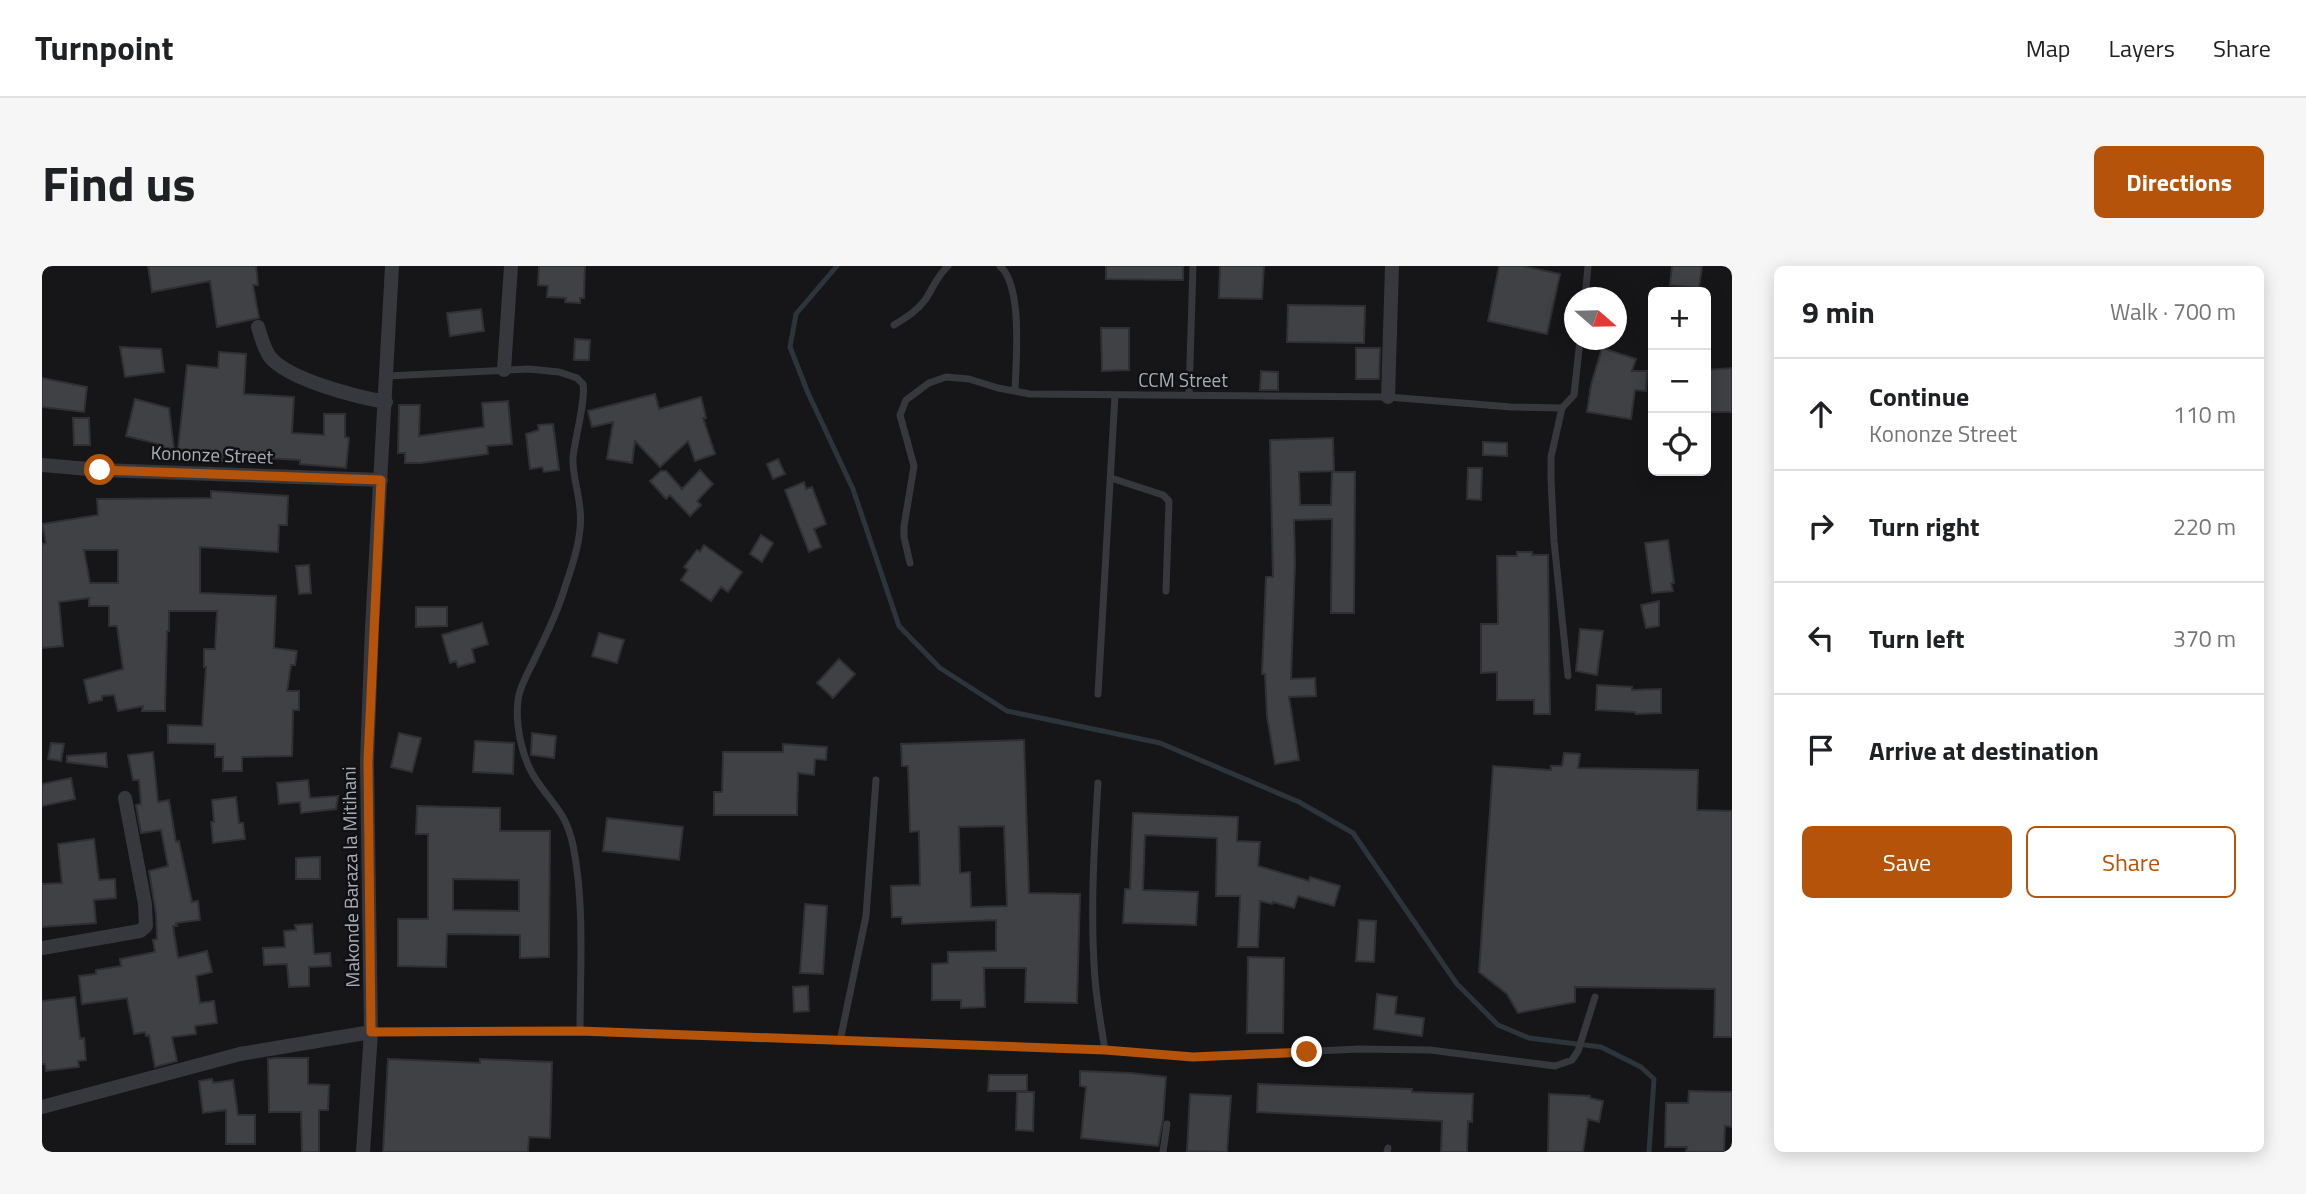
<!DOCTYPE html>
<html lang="en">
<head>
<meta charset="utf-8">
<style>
	body { margin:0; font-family:"Titillium Web",sans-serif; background:#f6f6f6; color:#202124 }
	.controls { position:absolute; right:21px; top:21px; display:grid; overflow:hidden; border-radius:10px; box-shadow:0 4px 18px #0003 }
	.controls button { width:63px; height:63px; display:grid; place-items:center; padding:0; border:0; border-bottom:2px solid #e0e0e0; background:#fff; color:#202124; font:35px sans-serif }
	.compass { position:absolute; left:1522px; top:21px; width:63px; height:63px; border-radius:50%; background:#fff; box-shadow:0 4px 18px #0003; rotate:110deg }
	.stop { position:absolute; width:21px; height:21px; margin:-16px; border:5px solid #b45309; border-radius:50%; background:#fff }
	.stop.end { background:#b45309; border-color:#fff; box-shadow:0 2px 7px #0008 }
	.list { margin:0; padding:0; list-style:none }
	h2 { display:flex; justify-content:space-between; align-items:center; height:91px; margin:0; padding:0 28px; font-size:30px }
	h2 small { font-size:23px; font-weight:400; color:#757577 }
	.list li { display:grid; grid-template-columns:46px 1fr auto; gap:21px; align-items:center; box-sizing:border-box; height:112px; padding:0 28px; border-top:2px solid #e0e0e0 }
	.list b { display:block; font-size:26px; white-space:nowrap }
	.list p { margin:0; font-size:23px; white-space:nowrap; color:#757577 }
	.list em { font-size:23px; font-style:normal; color:#757577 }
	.actions { display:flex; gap:14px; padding:21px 28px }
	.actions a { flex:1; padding:16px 0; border:2px solid #b45309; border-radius:10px; text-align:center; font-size:24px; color:#b45309 }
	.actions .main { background:#b45309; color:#fff }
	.icon { flex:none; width:38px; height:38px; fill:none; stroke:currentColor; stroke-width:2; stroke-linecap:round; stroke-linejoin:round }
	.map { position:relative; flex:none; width:1690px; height:886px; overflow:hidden; border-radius:10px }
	header { display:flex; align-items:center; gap:42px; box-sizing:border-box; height:98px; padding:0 35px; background:#fff; border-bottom:2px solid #e0e0e0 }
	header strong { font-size:33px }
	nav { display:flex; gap:38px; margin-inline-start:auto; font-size:24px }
	.intro { display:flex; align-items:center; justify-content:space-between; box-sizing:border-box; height:168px; padding:0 42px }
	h1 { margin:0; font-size:49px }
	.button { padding:18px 32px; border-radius:10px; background:#b45309; color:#fff; font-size:24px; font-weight:700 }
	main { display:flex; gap:42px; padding:0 42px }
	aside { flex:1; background:#fff; border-radius:10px; box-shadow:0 4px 18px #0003 }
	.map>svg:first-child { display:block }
</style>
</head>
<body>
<header>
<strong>Turnpoint</strong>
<nav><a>Map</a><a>Layers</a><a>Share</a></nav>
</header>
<div class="intro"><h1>Find us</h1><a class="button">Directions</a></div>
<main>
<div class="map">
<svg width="1690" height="886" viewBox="0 0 1690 886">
	<rect width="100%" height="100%" fill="#161618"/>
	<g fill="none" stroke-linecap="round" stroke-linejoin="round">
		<path stroke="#2c353c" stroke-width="5" d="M 795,0 L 754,48 L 748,81 L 766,127 L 811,223 L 857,360 L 898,402 L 965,445 L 1118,477 L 1257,536 L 1311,567 L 1415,718 L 1456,759 L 1487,772 L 1559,781 L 1599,801 L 1612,813 L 1607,886"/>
	</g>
	<path fill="#404145" stroke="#303034" stroke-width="2" fill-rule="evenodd" d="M 106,0 L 214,0 L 216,19 L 211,19 L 217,52 L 175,61 L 168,15 L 110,26 Z
		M 497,0 L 543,0 L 542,32 L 538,32 L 538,37 L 523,36 L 524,32 L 505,31 L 506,20 L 496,19 Z
		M 1064,0 L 1141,0 L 1141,14 L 1064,13 Z
		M 1178,0 L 1222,0 L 1220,33 L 1177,32 Z
		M 1457,0 L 1480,0 L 1518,8 L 1505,68 L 1446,55 Z
		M 1630,0 L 1660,0 L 1657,22 L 1628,19 Z
		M 1246,39 L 1323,40 L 1322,77 L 1245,76 Z
		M 439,43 L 442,65 L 408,70 L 405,47 Z
		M 1059,62 L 1087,62 L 1087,104 L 1060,105 Z
		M 533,73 L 548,74 L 547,94 L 532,94 Z
		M 78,81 L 119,83 L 122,106 L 83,111 Z
		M 1314,82 L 1338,82 L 1337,113 L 1314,113 Z
		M 1560,82 L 1594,93 L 1590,105 L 1605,105 L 1604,125 L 1593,124 L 1589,153 L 1545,146 L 1549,119 Z
		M 177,86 L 204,88 L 202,128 L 252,131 L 250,167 L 282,169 L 282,148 L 303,148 L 303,171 L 307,172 L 304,202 L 258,198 L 258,194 L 181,190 L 180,195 L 156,191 L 157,185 L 136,183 L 145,99 L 176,102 Z
		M 1690,102 L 1690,146 L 1664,146 L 1664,104 Z
		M 1219,105 L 1236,106 L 1236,124 L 1218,124 Z
		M 0,112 L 45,121 L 42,146 L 0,141 Z
		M 613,128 L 617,143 L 659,131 L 664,152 L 661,152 L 673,188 L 653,195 L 646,175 L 618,201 L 593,175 L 590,197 L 565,193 L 571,156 L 550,161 L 546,145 Z
		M 93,133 L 127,142 L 132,183 L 117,181 L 117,178 L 84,170 Z
		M 466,135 L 470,178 L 445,180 L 446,188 L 379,197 L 363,197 L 363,187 L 356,187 L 357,139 L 378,139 L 377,170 L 442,161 L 440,137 Z
		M 31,152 L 47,152 L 48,179 L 32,179 Z
		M 511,158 L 517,204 L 502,206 L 500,201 L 488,203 L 484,168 L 497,164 L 496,159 Z
		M 1291,172 L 1292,205 L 1257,206 L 1258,239 L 1289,239 L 1290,206 L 1313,206 L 1312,347 L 1289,347 L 1290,253 L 1252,254 L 1253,297 L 1249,413 L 1273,412 L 1274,430 L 1247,431 L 1257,494 L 1233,498 L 1225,450 L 1223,408 L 1220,408 L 1224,311 L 1231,311 L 1228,174 Z
		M 1441,176 L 1465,177 L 1465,190 L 1441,189 Z
		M 736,193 L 743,208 L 731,213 L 725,198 Z
		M 1426,202 L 1440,202 L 1439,234 L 1425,233 Z
		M 658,204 L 671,218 L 655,235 L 659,239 L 648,250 L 628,229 L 624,233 L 608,215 L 619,205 L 624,205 L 640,223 Z
		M 762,216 L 764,223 L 770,221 L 784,258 L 772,263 L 779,281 L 767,286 L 743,224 Z
		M 169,225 L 246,230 L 245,259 L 237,259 L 236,286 L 158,281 L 158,327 L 234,330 L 232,382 L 255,385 L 253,399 L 249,399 L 245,425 L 257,425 L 257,444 L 251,444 L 250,490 L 200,491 L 200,505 L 181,505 L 181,491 L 173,491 L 173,478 L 126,477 L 126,459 L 160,460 L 164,401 L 162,401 L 162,383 L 173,383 L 175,345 L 127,345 L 127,365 L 125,365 L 123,445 L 100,445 L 101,440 L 76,445 L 72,429 L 60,430 L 60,434 L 47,437 L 42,414 L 81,403 L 75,360 L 67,360 L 67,340 L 47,340 L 47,332 L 17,336 L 21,380 L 0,382 L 0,278 L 4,277 L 0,258 L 56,249 L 55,233 L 169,232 ZM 42,284 L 76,284 L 76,317 L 48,317 Z
		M 719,269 L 731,277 L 720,296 L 708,288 Z
		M 1626,274 L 1632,317 L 1629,317 L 1631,325 L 1610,327 L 1603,277 Z
		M 662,279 L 700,306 L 686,326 L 679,321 L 669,335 L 639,314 L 646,304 L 642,301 L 655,284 L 658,286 Z
		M 1475,286 L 1490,286 L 1490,289 L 1506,289 L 1508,448 L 1492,448 L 1492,434 L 1455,434 L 1455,406 L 1439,407 L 1439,358 L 1456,358 L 1455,290 L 1475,290 Z
		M 267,299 L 269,327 L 257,328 L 254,300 Z
		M 1617,335 L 1617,360 L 1604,362 L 1599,339 Z
		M 374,341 L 405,341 L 405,360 L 374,361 Z
		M 440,357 L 446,378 L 430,383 L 433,396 L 416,401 L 414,395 L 408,397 L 400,369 Z
		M 1538,363 L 1561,365 L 1555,409 L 1534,405 Z
		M 557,367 L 582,374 L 575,397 L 550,390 Z
		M 797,393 L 813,408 L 791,432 L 775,417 Z
		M 1555,419 L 1590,421 L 1590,424 L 1619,423 L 1619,447 L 1594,448 L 1593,446 L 1554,444 Z
		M 357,467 L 379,472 L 370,506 L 349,501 Z
		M 490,467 L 514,470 L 512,492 L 489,489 Z
		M 982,474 L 987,627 L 1038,628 L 1035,737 L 983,736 L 984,702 L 942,702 L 943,741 L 919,742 L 919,734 L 890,734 L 890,698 L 906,697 L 906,686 L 954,685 L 954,654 L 860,658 L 860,651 L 850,651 L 849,620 L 878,619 L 877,565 L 868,566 L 866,500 L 860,500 L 859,478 ZM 962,560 L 965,640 L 929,641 L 928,606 L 918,607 L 917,561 Z
		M 433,475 L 472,477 L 471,508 L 431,506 Z
		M 9,477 L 22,478 L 19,495 L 6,493 Z
		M 741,478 L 785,481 L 784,494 L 773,493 L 772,509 L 756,507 L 755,549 L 672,549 L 672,526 L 680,526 L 681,486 L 741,486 Z
		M 111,486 L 116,536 L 127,534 L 134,576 L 137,575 L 150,636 L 156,635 L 158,654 L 134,657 L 135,660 L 131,660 L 136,692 L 165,685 L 170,706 L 154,710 L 158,737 L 172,735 L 175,757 L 153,760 L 154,768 L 130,771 L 135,795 L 113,801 L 107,769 L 104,770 L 103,766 L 92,768 L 85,732 L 40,738 L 37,710 L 54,708 L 54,704 L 79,700 L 78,693 L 113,686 L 111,674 L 115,673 L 114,648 L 107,605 L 126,600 L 119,564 L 99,567 L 94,539 L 99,538 L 97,514 L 91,514 L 86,489 Z
		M 64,487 L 65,501 L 25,496 L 25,490 Z
		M 1522,487 L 1538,488 L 1536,502 L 1656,504 L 1655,544 L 1690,545 L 1690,771 L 1672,771 L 1673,723 L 1533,721 L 1533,736 L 1476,747 L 1465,728 L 1437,706 L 1451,500 L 1509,504 L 1509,500 L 1520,500 Z
		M 29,512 L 33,533 L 0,540 L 0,518 Z
		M 266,514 L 268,532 L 296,530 L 294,543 L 259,547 L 258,536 L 237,538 L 235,517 Z
		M 194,531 L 197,557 L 201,557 L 203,573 L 171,577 L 169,556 L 172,556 L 170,534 Z
		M 375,540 L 458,542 L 458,565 L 508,565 L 507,691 L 478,692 L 478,669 L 405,668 L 404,701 L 356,700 L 356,653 L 386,653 L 386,568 L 374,568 ZM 411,613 L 477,614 L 477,645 L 411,644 Z
		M 1091,547 L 1196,551 L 1195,575 L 1218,576 L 1216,600 L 1267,615 L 1268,611 L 1298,620 L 1292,640 L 1256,630 L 1252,642 L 1231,636 L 1230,638 L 1218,635 L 1216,681 L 1196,681 L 1198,630 L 1174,630 L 1175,572 L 1103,569 L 1101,624 L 1156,626 L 1154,659 L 1081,657 L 1083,623 L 1088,623 Z
		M 565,552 L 641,561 L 637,594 L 561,585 Z
		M 52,573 L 57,614 L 73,613 L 74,632 L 52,634 L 54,657 L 0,661 L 0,618 L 20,617 L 16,578 Z
		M 278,591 L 278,613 L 254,613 L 254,592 Z
		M 763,638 L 785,640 L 781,708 L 758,707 Z
		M 1317,654 L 1334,655 L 1332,696 L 1314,695 Z
		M 270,658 L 272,688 L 288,687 L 289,700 L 267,701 L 267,720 L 247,721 L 245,698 L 222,699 L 221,682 L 243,681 L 242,665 L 254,664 L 253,659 Z
		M 1206,691 L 1242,692 L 1241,767 L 1205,767 Z
		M 766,720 L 767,745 L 752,746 L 751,721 Z
		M 1335,728 L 1355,731 L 1353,748 L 1382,752 L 1380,770 L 1332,763 Z
		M 33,731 L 38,773 L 42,772 L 44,794 L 36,795 L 37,801 L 4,805 L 3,798 L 0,798 L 0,735 Z
		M 234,792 L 266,792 L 266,818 L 287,819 L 286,844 L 277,844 L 277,886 L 260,886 L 259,846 L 227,846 L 226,793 Z
		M 346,793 L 438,797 L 438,793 L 510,796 L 508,872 L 487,871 L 486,886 L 341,886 Z
		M 1038,805 L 1089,807 L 1124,811 L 1121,854 L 1116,880 L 1039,872 L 1044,821 L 1038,820 Z
		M 947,809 L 985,809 L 985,825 L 946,825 Z
		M 170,813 L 171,817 L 191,814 L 196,849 L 213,849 L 213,878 L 184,878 L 184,844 L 161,847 L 157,815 Z
		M 1216,818 L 1370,823 L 1370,826 L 1431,828 L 1430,856 L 1426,855 L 1425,886 L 1399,886 L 1400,855 L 1215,846 Z
		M 1647,825 L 1690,826 L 1690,861 L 1683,860 L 1682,886 L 1644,886 L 1645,881 L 1623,881 L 1624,837 L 1646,837 Z
		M 975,826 L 992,826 L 991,865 L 974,864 Z
		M 1148,828 L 1189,830 L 1185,886 L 1145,885 Z
		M 1507,828 L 1548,830 L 1548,832 L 1561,835 L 1557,856 L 1546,853 L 1541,886 L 1506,886 Z"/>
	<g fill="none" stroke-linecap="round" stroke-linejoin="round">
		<path stroke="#37383d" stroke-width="7" d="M 958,0 C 981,20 974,95 973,125
			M 1543,32 L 1546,0
			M 852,59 C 863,52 875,45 883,34 C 891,22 895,10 906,0
			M 346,110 L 487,103 L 517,106 L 535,112 L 541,118 C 544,134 533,172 531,191 C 530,209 537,226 538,244 C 541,268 531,298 523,321 C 516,345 505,368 494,390 C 488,404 478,418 476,434 C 473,459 480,494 495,515 C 512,540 524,547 531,579 C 543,639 538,704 538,765
			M 1147,129 L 1151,0
			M 1520,142 L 1509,191 L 1509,213 L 1512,275 L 1526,410
			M 1069,212 L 1121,229 L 1127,235 L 1124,325
			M 868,297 L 862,271 L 862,260 L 872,200 L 858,149 L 864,134 L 887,117 L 904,111 L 927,113 L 956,122 L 988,128 L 1346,131 L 1469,141 L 1520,142 L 1532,129 L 1538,74
			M 1056,428 L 1073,129
			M 1056,517 C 1052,582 1048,648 1053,713 C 1055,737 1059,760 1063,784
			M 329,766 L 538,765 L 1063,784 L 1151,791 L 1317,783 L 1388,784 L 1513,800 L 1530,794 L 1536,785 L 1553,731
			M 798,775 L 824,650 L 834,514
			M 1121,886 L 1125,858
			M 1345,886 L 1346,882"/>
		<path stroke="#37383d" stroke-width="14" d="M 216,61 C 219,71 222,83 228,91 C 247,114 315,131 344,136
			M 462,104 L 469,0
			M 1346,131 L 1350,0
			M 0,199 L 58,204 L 339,214
			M 0,682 L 98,665 L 104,660 L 103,638 L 83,532
			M 0,841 L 198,788 L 329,766
			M 321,886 L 329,766 L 325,495 L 330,362 L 350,0"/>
	</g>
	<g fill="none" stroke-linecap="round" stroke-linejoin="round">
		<path stroke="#b45309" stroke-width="9" d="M 58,204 L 339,214 L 326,495 L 329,766 L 538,765 L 1063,784 L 1151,791 L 1265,786"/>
	</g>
	<g text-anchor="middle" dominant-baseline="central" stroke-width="5" stroke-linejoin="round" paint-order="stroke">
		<g font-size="19" fill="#a8adb8" stroke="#111113">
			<text x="1141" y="113">CCM Street</text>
			<text transform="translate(170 188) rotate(2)">Kononze Street</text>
			<text transform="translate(308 611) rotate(-91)">Makonde Baraza la Mitihani</text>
		</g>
	</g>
</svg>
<div class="controls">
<button>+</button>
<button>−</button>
<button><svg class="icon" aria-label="locate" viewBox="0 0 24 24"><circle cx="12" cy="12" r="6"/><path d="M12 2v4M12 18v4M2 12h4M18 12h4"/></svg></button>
</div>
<svg class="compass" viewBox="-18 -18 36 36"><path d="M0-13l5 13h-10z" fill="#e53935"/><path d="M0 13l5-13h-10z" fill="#757577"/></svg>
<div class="stop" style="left:58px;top:204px"></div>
<div class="stop end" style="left:1265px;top:786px"></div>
</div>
<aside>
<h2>9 min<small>Walk · 700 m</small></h2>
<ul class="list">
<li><svg class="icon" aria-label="ahead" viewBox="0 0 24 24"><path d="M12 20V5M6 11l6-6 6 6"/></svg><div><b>Continue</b><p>Kononze Street</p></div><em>110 m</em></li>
<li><svg class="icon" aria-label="right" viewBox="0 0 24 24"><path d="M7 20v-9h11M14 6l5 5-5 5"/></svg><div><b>Turn right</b></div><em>220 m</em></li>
<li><svg class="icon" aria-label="left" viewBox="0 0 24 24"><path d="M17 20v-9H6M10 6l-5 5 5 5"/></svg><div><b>Turn left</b></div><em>370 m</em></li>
<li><svg class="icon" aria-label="arrive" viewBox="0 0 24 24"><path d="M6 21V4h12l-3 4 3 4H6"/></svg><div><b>Arrive at destination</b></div></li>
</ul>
<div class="actions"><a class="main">Save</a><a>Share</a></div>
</aside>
</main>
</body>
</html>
